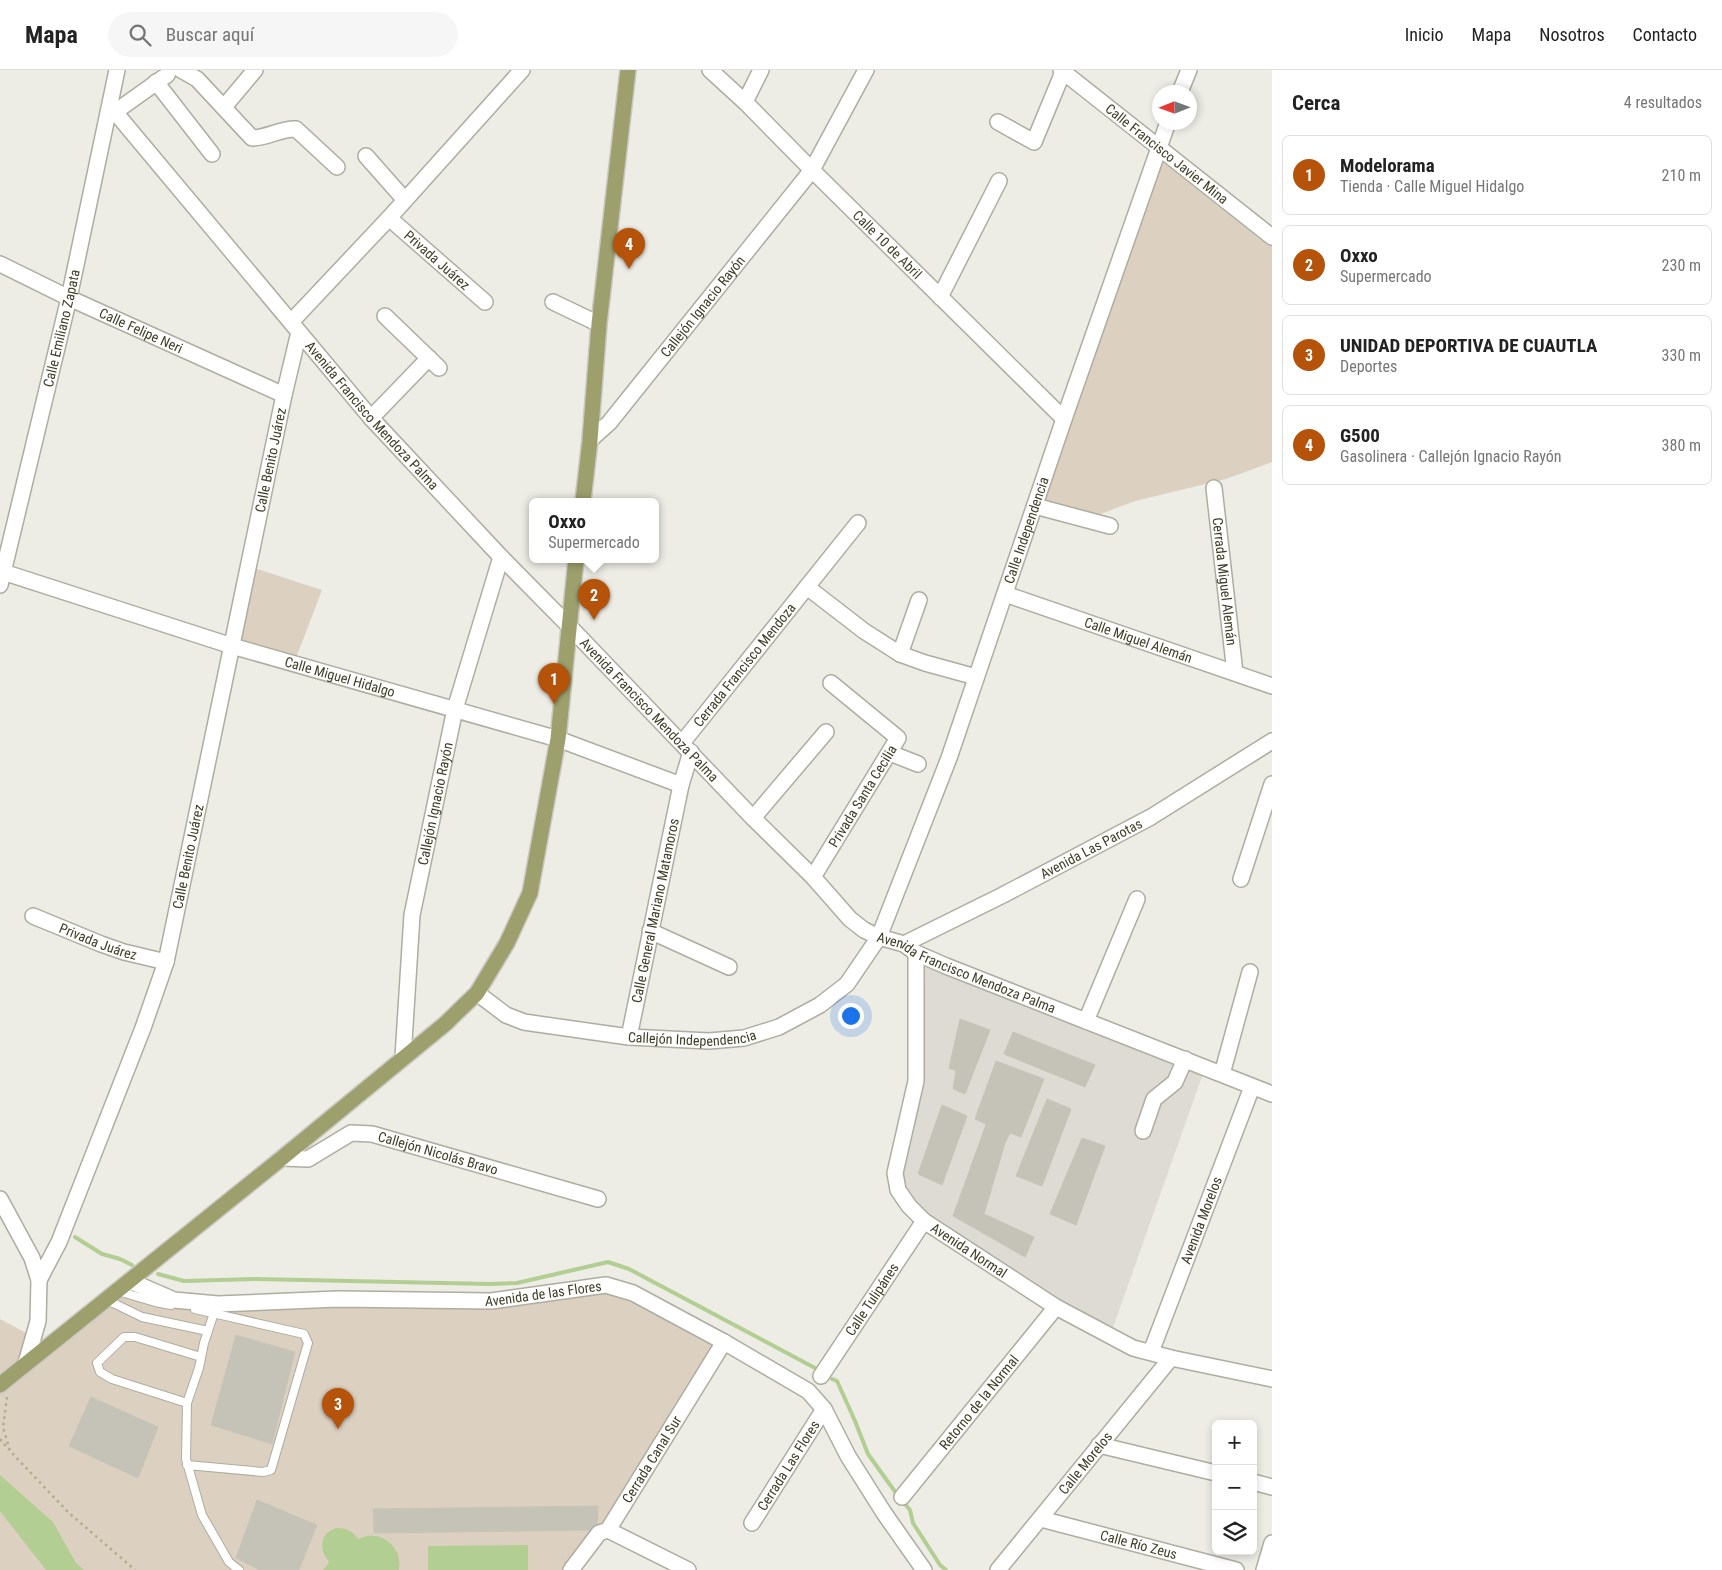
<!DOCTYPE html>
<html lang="es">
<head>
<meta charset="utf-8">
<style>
	body { margin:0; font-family:"Roboto Condensed",sans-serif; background:#f6f6f6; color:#222 }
	.controls { position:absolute; right:15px; bottom:15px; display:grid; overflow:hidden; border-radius:8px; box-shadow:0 2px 8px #0003 }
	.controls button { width:45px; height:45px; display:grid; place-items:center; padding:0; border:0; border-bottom:1px solid #e0e0e0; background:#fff; color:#222; font:25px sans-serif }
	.compass { position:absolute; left:1152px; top:15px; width:45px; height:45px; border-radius:50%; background:#fff; box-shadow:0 2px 8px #0003; rotate:269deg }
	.you { position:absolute; left:850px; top:945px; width:18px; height:18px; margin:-12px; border:4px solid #fff; border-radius:50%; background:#1a73e8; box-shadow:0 0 0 8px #1a73e833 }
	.badge { display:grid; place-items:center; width:32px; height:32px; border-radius:50%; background:#b45309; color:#fff; font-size:16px; font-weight:700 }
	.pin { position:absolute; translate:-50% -41px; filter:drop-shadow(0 1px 2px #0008) }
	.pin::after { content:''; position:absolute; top:26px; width:18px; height:15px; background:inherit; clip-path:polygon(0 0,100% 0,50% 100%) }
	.popup { position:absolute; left:529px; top:428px; width:130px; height:65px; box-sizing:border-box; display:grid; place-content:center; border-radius:8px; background:#fff; filter:drop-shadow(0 1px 4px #0005); font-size:16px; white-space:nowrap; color:#767676 }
	.popup b { font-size:19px; color:#222 }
	.popup::after { content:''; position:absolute; left:50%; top:100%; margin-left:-10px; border:10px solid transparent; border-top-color:#fff }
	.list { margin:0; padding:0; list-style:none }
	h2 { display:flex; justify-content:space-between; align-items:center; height:65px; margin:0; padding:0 20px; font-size:21px }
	h2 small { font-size:16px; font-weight:400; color:#767676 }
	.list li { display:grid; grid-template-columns:32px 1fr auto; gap:15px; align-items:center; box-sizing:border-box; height:80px; margin:0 10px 10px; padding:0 10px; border:1px solid #e0e0e0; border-radius:8px }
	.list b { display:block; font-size:19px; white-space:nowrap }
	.list p { margin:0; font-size:16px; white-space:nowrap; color:#767676 }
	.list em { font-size:16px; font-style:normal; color:#767676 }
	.icon { flex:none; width:28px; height:28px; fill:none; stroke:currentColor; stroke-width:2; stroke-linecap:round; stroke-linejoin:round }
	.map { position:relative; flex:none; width:1272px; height:1500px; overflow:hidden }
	header { display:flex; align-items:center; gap:30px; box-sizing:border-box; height:70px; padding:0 25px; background:#fff; border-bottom:1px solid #e0e0e0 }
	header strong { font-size:24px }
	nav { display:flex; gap:28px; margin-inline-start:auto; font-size:18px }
	.search { width:350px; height:45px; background:#f6f6f6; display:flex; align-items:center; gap:12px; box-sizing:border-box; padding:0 18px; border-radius:28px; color:#767676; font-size:19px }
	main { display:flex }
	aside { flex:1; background:#fff }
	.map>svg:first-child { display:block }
</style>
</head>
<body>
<header>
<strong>Mapa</strong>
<div class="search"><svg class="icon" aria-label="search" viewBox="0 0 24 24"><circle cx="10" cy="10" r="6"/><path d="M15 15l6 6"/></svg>Buscar aquí</div>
<nav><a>Inicio</a><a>Mapa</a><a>Nosotros</a><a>Contacto</a></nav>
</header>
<main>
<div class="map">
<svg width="1272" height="1500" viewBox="0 0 1272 1500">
	<rect width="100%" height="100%" fill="#edece5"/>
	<path fill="#dddbd3" d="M 916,883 L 1205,998 L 1110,1266 L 924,1151 L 898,1120 L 916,1011 Z"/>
	<path fill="#dcd0c0" d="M 1158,78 L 1272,167 L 1272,392 L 1226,409 L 1135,431 L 1098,445 L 1035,436 Z
		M 248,496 L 322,520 L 294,593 L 232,576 Z
		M 130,1211 L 174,1230 L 491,1231 L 606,1215 L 724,1272 L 608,1460 L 571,1500 L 0,1500 L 0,1249 L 49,1275 Z"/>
	<path fill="#b2ce92" d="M 0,1405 L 53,1452 L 76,1493 L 84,1500 L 46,1500 L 0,1441 Z
		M 337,1458 C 346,1458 353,1461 358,1469 C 380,1458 403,1476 399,1500 L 323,1500 L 329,1493 C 327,1488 324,1486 323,1481 C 320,1469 326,1461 337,1458 Z
		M 528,1475 L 528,1500 L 428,1500 L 428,1476 Z"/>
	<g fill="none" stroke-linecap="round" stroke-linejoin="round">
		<path stroke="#b2ce92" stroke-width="4" d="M 75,1167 L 102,1184 L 120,1189 L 132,1195
			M 158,1204 L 184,1211 L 256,1209 L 490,1214 L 517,1213 L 608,1192 L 629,1199 L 815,1298
			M 832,1309 L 837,1311 L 855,1351 L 868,1384 L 896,1423
			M 905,1434 L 910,1440 L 913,1453 L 940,1495 L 946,1500"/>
	</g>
	<path fill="#c5c3b8" stroke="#c6c5b8" d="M 960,949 L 990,960 L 965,1024 L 953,1019 L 956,1001 L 949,998 Z
		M 1013,962 L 1095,995 L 1085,1017 L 1004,984 Z
		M 996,991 L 1044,1009 L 1021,1067 L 1010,1063 L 1005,1073 L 983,1063 L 986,1054 L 975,1049 Z
		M 1047,1029 L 1071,1039 L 1042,1116 L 1016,1106 Z
		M 942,1035 L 967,1046 L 942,1115 L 918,1104 Z
		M 983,1063 L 1005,1073 L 984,1144 L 1034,1167 L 1025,1187 L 953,1146 Z
		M 1082,1068 L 1105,1076 L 1076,1155 L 1050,1144 Z
		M 236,1265 L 295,1282 L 272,1374 L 211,1355 Z
		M 91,1327 L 158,1357 L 138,1408 L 69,1376 Z
		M 257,1430 L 317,1455 L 299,1500 L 260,1500 L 236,1488 Z
		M 598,1436 L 597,1460 L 374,1463 L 373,1439 Z"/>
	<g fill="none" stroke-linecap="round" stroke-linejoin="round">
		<g stroke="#aeada0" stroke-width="10">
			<path id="service" d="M 118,1221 L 155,1232 L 171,1235
				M 107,1230 L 142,1247 L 208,1261
				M 214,1243 L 204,1273 L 199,1298 L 187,1333 L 186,1389 L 202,1445 L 229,1492 L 239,1500
				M 187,1333 L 112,1309 L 100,1302 L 97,1293 L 124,1267 L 135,1267 L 201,1287
				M 187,1395 L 263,1402 L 271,1400 L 308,1273 L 304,1264 L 195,1239"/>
		</g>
		<g stroke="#aeada0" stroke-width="18">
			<g id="minor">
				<path d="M 181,0 L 197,9 L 252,68 C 268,68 281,58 296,59 L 337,97"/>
				<path id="s1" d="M 710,0 L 745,32 L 812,100 L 1064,349"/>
				<path id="s2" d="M 1061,0 L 1272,167"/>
				<path d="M 156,12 L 212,84"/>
				<path d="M 1180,22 L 1189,0"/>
				<path d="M 745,32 L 761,0"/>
				<path d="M 224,37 L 255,0"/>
				<path id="s3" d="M 109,40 L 115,42 L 371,348 L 501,487 L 569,556"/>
				<path d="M 115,42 L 167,5 L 169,0"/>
				<path d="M 998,52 L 1034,72 L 1063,2"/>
				<path d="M 366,86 L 404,129"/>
				<path id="s4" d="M 389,148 L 485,232"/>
				<path id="s5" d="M 0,194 L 69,228 L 284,325"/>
				<path d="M 940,227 L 999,111"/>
				<path d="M 553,232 L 599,254"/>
				<path d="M 385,246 L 439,298"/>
				<path d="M 291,252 L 389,148 L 522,0"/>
				<path d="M 371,348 L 429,288"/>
				<path id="s6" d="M 590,370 L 609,353 L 812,100 L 866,0"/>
				<path id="s7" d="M 1214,418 L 1235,603"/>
				<path d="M 1035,436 L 1110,456"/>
				<path id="s8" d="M 0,501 L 232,576 L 558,669 L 681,715"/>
				<path id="s9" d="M 0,515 L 69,228 L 117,0"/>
				<path d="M 807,517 L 864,561 L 900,584 L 925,593 L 976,607"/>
				<path id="s10" d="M 1005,524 L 1272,616"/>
				<path d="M 900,584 L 919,530"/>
				<path id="s11" d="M 682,673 L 858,453"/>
				<path d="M 890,683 L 918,694"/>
				<path d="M 753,748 L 826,662"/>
				<path id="s12" d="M 813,807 L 898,668 L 831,613"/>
				<path d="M 1241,809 L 1272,714"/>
				<path id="s13" d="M 33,846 L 101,874 L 124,882 L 166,892"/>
				<path d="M 650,861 L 729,897"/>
				<path id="s14" d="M 904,874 L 1003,825 L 1151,747 L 1272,671"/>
				<path id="s15" d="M 916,883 L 916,1011 L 895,1103 L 898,1120 L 909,1136 L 924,1151 L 1056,1237 L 1133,1278 L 1171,1288 L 1272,1309"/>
				<path id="s16" d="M 477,923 L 506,945 L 524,952 L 629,967 L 709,971 L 744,968 L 779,957 L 820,935 L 847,914 L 879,867 L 949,688 L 1064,349 L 1168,52"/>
				<path d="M 1086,951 L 1137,829"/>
				<path id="s17" d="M 629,967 L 681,715 L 691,682"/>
				<path id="s18" d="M 403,987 L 412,845 L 455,639 L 501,487"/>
				<path d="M 1222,1004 L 1250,902"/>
				<path d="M 1143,1061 L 1154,1029 L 1175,1012 L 1185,989"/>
				<path id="s19" d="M 282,1088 L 308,1089 L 351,1063 L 372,1064 L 598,1129"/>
				<path d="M 0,1129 L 32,1188 L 39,1210"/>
				<path id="s20" d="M 130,1211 L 174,1230 L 218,1234 L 338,1229 L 491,1231 L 606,1215 L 633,1223 L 724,1272 L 808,1321 L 824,1339 L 848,1386 L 884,1443 L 924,1500"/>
				<path id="s21" d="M 1151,1282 L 1252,1017"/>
				<path id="s22" d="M 26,1293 L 38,1251 L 39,1210 L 59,1172 L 143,958 L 166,892 L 284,325 L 299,262"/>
				<path id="s23" d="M 821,1306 L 924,1151"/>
				<path d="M 1099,1375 L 1216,1403"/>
				<path d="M 1253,1412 L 1272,1417"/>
				<path id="s24" d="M 902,1427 L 1056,1237"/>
				<path id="s25" d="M 1041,1449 L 1236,1500"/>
				<path id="s26" d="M 752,1453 L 824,1339"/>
				<path d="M 608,1460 L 688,1500"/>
				<path id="s27" d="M 571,1500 L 599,1463 L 608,1460 L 724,1272"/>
				<path id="s28" d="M 998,1500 L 1171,1288"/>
				<path d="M 1264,1500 L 1272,1473"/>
			</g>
		</g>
		<g stroke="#aeada0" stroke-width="18">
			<g id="tertiary">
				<path id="s29" d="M 569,556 L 753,748 L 813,807 L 850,849 L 864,860 L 879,867 L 904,874 L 916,883 L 946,896 L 1272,1024"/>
			</g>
		</g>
		<g stroke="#c9c9c2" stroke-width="18">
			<path id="primary" d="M 583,431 L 590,370 L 599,254 L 628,0
				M 0,1315 L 282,1088 L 445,954 L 477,923 L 507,873 L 530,823 L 558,669 L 576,489"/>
		</g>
		<path stroke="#aeae88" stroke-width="2.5" stroke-dasharray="2.5 4" stroke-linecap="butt" d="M 7,1327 L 3,1357 L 10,1381 L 68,1442 L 135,1500
			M 0,1369 L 9,1380"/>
		<use href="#service" stroke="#fff" stroke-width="8"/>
		<use href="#minor" stroke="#fff" stroke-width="15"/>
		<use href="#tertiary" stroke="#fff" stroke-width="15"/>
		<use href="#primary" stroke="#9d9f6d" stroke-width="15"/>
	</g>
	<g text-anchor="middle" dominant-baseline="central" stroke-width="4.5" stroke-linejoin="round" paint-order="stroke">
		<g font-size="14" fill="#3d3e25" stroke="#faf9f6">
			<text stroke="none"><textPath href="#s2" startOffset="135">Calle Francisco Javier Mina</textPath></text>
			<text stroke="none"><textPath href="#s1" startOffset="249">Calle 10 de Abril</textPath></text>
			<text stroke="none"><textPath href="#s4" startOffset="64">Privada Juárez</textPath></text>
			<text stroke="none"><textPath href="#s6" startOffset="175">Callejón Ignacio Rayón</textPath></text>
			<text stroke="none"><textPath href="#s9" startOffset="264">Calle Emiliano Zapata</textPath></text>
			<text stroke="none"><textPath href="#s5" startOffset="156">Calle Felipe Neri</textPath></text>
			<text stroke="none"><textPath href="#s3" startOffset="404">Avenida Francisco Mendoza Palma</textPath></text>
			<text stroke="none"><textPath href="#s22" startOffset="940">Calle Benito Juárez</textPath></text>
			<text stroke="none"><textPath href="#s16" startOffset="884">Calle Independencia</textPath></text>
			<text stroke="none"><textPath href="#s7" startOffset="94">Cerrada Miguel Alemán</textPath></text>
			<text stroke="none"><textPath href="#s10" startOffset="141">Calle Miguel Alemán</textPath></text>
			<text stroke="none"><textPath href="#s11" startOffset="100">Cerrada Francisco Mendoza</textPath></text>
			<text stroke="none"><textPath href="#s8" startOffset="356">Calle Miguel Hidalgo</textPath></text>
			<text stroke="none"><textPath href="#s29" startOffset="116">Avenida Francisco Mendoza Palma</textPath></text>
			<text stroke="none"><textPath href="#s12" startOffset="95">Privada Santa Cecilia</textPath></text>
			<text stroke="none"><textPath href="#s18" startOffset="256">Callejón Ignacio Rayón</textPath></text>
			<text stroke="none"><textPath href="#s14" startOffset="210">Avenida Las Parotas</textPath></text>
			<text stroke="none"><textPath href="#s22" startOffset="535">Calle Benito Juárez</textPath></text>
			<text stroke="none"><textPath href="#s17" startOffset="129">Calle General Mariano Matamoros</textPath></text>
			<text stroke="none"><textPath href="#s13" startOffset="70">Privada Juárez</textPath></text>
			<text stroke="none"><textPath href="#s29" startOffset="535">Avenida Francisco Mendoza Palma</textPath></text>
			<text stroke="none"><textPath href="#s16" startOffset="225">Callejón Independencia</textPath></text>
			<text stroke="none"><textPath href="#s19" startOffset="166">Callejón Nicolás Bravo</textPath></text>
			<text stroke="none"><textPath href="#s21" startOffset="141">Avenida Morelos</textPath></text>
			<text stroke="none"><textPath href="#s15" startOffset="334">Avenida Normal</textPath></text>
			<text stroke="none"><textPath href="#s20" startOffset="418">Avenida de las Flores</textPath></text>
			<text stroke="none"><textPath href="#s23" startOffset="92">Calle Tulipánes</textPath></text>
			<text stroke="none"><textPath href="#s24" startOffset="122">Retorno de la Normal</textPath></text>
			<text stroke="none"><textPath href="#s27" startOffset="139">Cerrada Canal Sur</textPath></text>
			<text stroke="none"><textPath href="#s28" startOffset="138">Calle Morelos</textPath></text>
			<text stroke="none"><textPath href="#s26" startOffset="68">Cerrada Las Flores</textPath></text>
			<text stroke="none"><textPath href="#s25" startOffset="101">Calle Río Zeus</textPath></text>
		</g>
	</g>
</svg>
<div class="controls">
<button>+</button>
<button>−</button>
<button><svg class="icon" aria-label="layers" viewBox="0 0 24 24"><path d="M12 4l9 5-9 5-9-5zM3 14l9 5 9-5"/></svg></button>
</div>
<svg class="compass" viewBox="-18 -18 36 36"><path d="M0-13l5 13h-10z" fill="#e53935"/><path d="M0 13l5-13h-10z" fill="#767676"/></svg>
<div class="you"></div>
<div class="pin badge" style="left:554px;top:634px">1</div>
<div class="pin badge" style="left:594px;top:550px">2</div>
<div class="popup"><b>Oxxo</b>Supermercado</div>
<div class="pin badge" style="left:338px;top:1359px">3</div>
<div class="pin badge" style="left:629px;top:199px">4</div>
</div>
<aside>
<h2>Cerca<small>4 resultados</small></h2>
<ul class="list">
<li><span class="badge">1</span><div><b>Modelorama</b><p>Tienda · Calle Miguel Hidalgo</p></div><em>210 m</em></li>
<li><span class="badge">2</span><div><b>Oxxo</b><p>Supermercado</p></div><em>230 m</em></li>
<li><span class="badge">3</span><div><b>UNIDAD DEPORTIVA DE CUAUTLA</b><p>Deportes</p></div><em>330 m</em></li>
<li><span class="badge">4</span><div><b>G500</b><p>Gasolinera · Callejón Ignacio Rayón</p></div><em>380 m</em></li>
</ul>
</aside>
</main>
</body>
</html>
